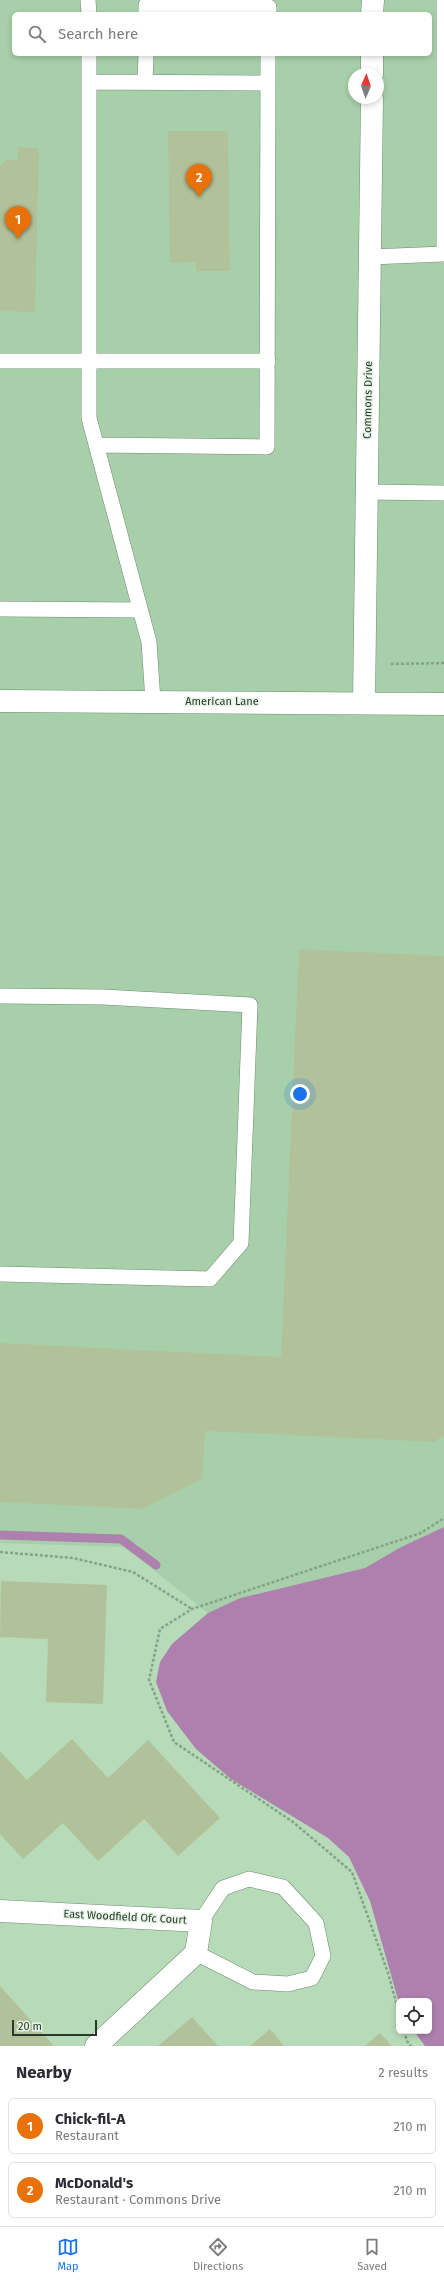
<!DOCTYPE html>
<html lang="en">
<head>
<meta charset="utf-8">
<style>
	body { margin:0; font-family:"Fira Sans",sans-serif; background:#f2f2f3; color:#2b2b33 }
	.controls { position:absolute; right:12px; bottom:12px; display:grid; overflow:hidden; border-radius:6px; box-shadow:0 2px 6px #0003 }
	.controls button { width:36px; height:36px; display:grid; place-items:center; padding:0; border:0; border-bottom:1px solid #e1e1e2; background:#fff; color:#2b2b33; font:20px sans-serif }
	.compass { position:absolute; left:348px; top:68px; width:36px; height:36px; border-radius:50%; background:#fff; box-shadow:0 2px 6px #0003; rotate:2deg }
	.scale { position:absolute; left:12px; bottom:10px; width:85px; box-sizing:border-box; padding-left:4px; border:2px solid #2a382b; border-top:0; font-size:11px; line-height:14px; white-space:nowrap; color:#2a382b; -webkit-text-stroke:3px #e4f5e5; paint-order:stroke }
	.you { position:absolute; left:300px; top:1094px; width:14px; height:14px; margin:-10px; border:3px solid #fff; border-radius:50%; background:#1a73e8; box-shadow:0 0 0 6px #1a73e833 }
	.badge { display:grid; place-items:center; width:26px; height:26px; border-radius:50%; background:#1a73e8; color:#fff; font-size:13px; font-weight:700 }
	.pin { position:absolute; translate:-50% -33px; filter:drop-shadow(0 1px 2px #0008) }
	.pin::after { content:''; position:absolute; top:21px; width:14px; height:12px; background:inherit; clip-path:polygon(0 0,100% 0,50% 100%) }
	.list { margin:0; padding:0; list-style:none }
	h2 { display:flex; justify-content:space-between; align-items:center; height:52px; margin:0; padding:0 16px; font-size:17px }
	h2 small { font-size:13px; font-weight:400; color:#7c7c81 }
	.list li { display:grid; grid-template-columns:26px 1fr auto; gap:12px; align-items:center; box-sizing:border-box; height:56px; margin:0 8px 8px; padding:0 8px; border:1px solid #e1e1e2; border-radius:6px }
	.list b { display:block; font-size:15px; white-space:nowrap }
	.list p { margin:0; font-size:13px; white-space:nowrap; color:#7c7c81 }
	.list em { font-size:13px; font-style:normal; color:#7c7c81 }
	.icon { flex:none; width:22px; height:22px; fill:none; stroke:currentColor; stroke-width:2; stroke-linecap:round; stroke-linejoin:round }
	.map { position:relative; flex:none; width:444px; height:2046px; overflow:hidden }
	.search { position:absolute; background:#fff; box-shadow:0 2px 6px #0003; left:12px; right:12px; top:12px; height:44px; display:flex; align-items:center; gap:10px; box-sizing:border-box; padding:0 14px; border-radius:6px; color:#7c7c81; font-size:15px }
	.sheet { height:180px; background:#fff }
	nav { display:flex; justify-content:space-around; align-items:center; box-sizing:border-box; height:56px; border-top:1px solid #e1e1e2; background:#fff; font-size:11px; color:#7c7c81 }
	nav a { display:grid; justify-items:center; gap:2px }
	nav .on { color:#1a73e8 }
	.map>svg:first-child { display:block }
</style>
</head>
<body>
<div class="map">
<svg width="444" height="2046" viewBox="0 0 444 2046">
	<rect width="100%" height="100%" fill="#b7dab9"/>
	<path fill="#a7d0aa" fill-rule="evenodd" d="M 0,0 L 444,0 L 444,1527 L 401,1547 L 365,1568 L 240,1598 L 208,1613 L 124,1547 L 0,1543 ZM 14,14 L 430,14 L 430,54 L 14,54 ZM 354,74 L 378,74 L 378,98 L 354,98 Z"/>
	<path fill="#ae80ae" d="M 444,1527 L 444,2046 L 425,2046 L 414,2031 L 429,2031 L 429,2001 L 399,2001 L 399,2003 L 370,1901 L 349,1857 L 328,1838 L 231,1779 L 196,1749 L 167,1711 L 156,1682 L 160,1662 L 172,1644 L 208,1613 L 240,1598 L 365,1568 L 401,1547 Z"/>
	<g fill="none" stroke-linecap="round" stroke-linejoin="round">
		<path stroke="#ae80ae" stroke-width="9" d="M 0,1535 L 121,1539 L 156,1565"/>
	</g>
	<path fill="#b1c29a" d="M 168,131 L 228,131 L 230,271 L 196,271 L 196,262 L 170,263 Z
		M 18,147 L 39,148 L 35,312 L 0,311 L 0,166 L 6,160 L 18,160 Z
		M 299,949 L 444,956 L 444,1435 L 434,1442 L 205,1431 L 202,1479 L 142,1509 L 0,1502 L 0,1343 L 281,1357 Z
		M 1,1581 L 107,1585 L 103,1704 L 46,1702 L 48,1639 L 0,1637 Z
		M 72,1739 L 108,1778 L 148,1740 L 220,1818 L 178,1856 L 144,1819 L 98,1861 L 63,1823 L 23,1859 L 0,1834 L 0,1751 L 27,1780 Z
		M 0,1986 L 53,2045 L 52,2046 L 0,2046 Z
		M 192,2017 L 218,2046 L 158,2046 Z
		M 270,2029 L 284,2046 L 250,2046 Z
		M 380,2033 L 392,2046 L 365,2046 Z"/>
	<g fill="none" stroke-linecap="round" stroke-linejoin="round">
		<g stroke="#6c8c6e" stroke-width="16">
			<path id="service" d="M 88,0 L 89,14
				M 146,14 L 146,5 L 269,7 L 269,14
				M 89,54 L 89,418 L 149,642 L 153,701
				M 89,82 L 267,83
				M 145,82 L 146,54
				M 444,254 L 444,0
				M 370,257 L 444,254
				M 0,361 L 268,361
				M 96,445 L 267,447 L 268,54
				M 367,492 L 444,493
				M 0,609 L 140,610
				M 0,996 L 103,997 L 250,1005 L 241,1243 L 210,1279 L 0,1274
				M 196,1953 L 253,1982 L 288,1984 L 312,1978 L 323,1956 L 316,1923 L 283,1887 L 249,1879 L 223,1888 L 201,1921"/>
		</g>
		<g stroke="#6c8c6e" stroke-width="23">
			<path id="minor" d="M 372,14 L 373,0
				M 372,74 L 372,54
				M 0,701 L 444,704
				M 364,702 L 372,98
				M 0,1911 L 201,1921 L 196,1953 L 96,2046"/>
		</g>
		<path stroke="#86a288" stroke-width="2.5" stroke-dasharray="3 2" stroke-linecap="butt" d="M 391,664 L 444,663
			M 0,1552 L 73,1558 L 133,1572 L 192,1609
			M 399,2013 L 388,1973 L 352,1872 L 293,1822 L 174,1742 L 149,1680 L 160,1629 L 192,1609 L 421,1533 L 444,1518
			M 404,2031 L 407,2041 L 411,2046"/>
		<use href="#service" stroke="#fff" stroke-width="15"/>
		<use href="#minor" stroke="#fff" stroke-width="22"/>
	</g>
	<g text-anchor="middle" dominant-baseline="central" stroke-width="3" stroke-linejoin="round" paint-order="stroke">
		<g font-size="11" fill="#2a382b" stroke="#e4f5e5">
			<text transform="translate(368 400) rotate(-89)">Commons Drive</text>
			<text x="222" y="701">American Lane</text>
			<text transform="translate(125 1917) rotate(3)">East Woodfield Ofc Court</text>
		</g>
	</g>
</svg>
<div class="controls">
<button><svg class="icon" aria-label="locate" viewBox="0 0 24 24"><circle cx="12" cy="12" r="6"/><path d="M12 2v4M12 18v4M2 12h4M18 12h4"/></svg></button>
</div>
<svg class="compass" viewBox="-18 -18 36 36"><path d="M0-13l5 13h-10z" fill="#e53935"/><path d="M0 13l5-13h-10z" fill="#7c7c81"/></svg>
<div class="scale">20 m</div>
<div class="you"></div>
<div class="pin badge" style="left:18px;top:239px;background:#e8710a">1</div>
<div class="pin badge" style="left:199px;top:197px;background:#e8710a">2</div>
<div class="search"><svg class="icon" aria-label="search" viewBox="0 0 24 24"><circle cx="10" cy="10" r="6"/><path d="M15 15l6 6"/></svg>Search here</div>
</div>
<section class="sheet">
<h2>Nearby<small>2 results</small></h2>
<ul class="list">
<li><span class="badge" style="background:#e8710a">1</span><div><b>Chick-fil-A</b><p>Restaurant</p></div><em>210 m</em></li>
<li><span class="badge" style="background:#e8710a">2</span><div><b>McDonald's</b><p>Restaurant · Commons Drive</p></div><em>210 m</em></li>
</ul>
</section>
<nav>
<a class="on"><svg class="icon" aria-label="map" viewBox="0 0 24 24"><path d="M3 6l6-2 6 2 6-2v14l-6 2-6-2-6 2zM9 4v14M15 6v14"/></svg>Map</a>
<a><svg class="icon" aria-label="directions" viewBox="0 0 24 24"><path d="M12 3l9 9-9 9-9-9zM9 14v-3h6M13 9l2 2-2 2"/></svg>Directions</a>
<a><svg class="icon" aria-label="saved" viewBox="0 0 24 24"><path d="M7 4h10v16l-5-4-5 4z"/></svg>Saved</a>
</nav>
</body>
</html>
